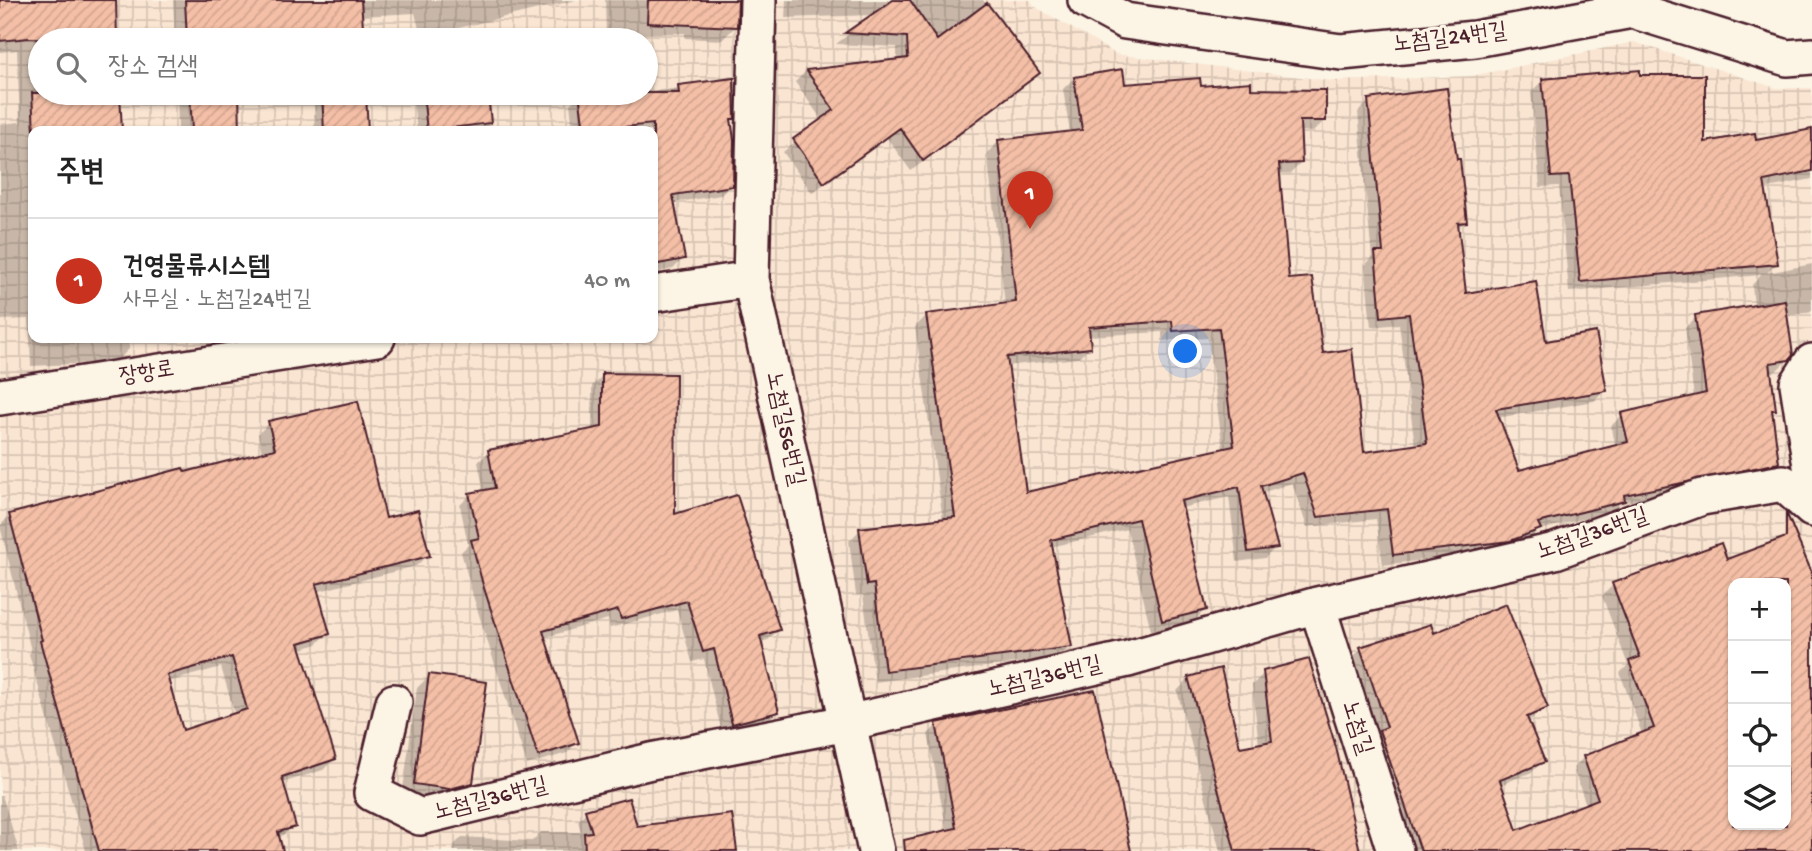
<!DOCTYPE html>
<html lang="ko">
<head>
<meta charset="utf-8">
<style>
	body { margin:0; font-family:"Gochi Hand","Poor Story",sans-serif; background:#f2f2f2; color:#222 }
	.controls { position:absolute; right:21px; bottom:21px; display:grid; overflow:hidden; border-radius:14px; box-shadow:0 2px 5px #0004 }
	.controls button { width:63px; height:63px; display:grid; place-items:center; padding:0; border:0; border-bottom:2px solid #e0e0e0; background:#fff; color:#222; font:35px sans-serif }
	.you { position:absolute; left:1186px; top:352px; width:24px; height:24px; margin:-18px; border:5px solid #fff; border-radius:50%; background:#1a73e8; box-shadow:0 0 0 10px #1a73e833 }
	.badge { display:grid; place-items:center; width:46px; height:46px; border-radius:50%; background:#c8321e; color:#fff; font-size:23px; font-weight:700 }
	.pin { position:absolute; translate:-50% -58px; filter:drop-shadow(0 2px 4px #0008) }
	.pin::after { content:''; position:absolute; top:37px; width:24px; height:21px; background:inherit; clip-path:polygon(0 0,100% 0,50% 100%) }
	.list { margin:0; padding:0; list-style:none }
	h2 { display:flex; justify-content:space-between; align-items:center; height:91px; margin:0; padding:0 28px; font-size:30px }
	h2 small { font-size:23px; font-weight:400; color:#767676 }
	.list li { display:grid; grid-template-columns:46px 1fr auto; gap:21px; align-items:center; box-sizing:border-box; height:126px; padding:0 28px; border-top:2px solid #e0e0e0 }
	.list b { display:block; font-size:26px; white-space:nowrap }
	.list p { margin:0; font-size:23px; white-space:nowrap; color:#767676 }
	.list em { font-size:23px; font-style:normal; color:#767676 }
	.icon { flex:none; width:38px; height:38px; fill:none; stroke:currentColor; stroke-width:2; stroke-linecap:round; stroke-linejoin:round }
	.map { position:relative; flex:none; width:1812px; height:851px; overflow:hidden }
	.search { position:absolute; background:#fff; box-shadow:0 2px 5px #0004; left:28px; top:28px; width:630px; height:77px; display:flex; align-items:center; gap:18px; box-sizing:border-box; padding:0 24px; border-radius:38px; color:#767676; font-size:26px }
	.panel { position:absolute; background:#fff; box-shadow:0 2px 5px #0004; left:28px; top:126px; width:630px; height:217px; border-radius:14px }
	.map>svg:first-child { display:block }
</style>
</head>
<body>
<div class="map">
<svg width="1812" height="851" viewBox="0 0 1812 851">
	<defs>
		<pattern id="industrial-grid" width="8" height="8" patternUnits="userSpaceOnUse" patternTransform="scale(1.75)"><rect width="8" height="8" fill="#fae5d2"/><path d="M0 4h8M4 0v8" fill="none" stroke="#d8c4b4"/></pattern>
		<pattern id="building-hatch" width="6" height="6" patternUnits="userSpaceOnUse" patternTransform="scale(1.75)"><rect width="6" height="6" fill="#f4bfa6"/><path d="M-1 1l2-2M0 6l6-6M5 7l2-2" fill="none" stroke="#d3a48f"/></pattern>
	</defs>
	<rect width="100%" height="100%" fill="#fcf5e5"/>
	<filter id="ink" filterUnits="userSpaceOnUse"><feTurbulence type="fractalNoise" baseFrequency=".0143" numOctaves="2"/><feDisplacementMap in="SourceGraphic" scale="14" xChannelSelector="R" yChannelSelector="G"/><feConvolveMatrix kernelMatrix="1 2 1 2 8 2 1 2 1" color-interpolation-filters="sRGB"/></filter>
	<g filter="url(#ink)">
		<path fill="url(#industrial-grid)" fill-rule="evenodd" d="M 0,0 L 1031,0 L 1034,6 L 1116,54 L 1333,81 L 1472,76 L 1634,42 L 1776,88 L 1812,88 L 1812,851 L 0,851 ZM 40,40 L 646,40 L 646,93 L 40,93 ZM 33,131 L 653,131 L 653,338 L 33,338 ZM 1733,583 L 1786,583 L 1786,825 L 1733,825 Z"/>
		<path fill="#0003" fill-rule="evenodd" d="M 0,0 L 114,0 L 116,40 L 40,40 L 40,93 L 118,93 L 120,131 L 33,131 L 33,338 L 129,338 L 129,349 L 116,362 L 31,366 L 29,319 L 0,320 L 0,124 L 20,122 L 17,50 L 0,52 Z
			M 173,0 L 576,0 L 421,37 L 415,13 L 361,16 L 362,40 L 175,40 Z
			M 605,0 L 737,0 L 735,27 L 722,40 L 685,38 L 685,33 L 606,35 Z
			M 786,0 L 983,0 L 1038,73 L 911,171 L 887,138 L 812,193 L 783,152 L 822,120 L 795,82 L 806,71 L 897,61 L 897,47 L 836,44 L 874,15 L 785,18 Z
			M 1638,77 L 1703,144 L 1755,142 L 1812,131 L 1812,179 L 1763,189 L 1776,264 L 1767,273 L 1812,264 L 1812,311 L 1785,316 L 1788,359 L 1776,371 L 1769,372 L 1774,409 L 1770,413 L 1777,463 L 1766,474 L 1620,503 L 1612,511 L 1537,531 L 1528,540 L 1497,551 L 1383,565 L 1376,519 L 1307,527 L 1292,483 L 1261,493 L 1276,547 L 1265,558 L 1237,562 L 1229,497 L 1181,508 L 1205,610 L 1194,621 L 1151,631 L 1127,529 L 1051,547 L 1070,646 L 1059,657 L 875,682 L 863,595 L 856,595 L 849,541 L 860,530 L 943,520 L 915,327 L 926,316 L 1005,305 L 987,153 L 998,142 L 1070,133 L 1063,89 L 1074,78 L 1124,86 L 1250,91 L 1324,121 L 1313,132 L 1299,131 L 1301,163 L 1290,174 L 1278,174 L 1287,281 L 1363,454 L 1415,446 L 1399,324 L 1371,327 L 1365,265 L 1372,258 L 1358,112 L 1369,101 L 1465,221 L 1457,229 L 1464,295 L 1544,343 L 1605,390 L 1594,401 L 1497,418 L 1517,472 L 1616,447 L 1611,426 L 1622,415 L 1694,398 L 1685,328 L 1696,317 L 1754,307 L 1752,285 L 1761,275 L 1569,292 L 1559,186 L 1540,187 L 1531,92 L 1542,81 ZM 1162,332 L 1162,341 L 1208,338 L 1223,450 L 1024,494 L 1006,366 L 1078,358 L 1090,347 L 1088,336 Z
			M 732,80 L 731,185 L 721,195 L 673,203 L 684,258 L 673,269 L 653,273 L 653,131 L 573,131 L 570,104 L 580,94 L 646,93 Z
			M 177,93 L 238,93 L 239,131 L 178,131 Z
			M 321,93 L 364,93 L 367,131 L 316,131 L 314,100 Z
			M 412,93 L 486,93 L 491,131 L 417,131 Z
			M 184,338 L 244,338 L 184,339 Z
			M 603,375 L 674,517 L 778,630 L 768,640 L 760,642 L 777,712 L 766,722 L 722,733 L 704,659 L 692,662 L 677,610 L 610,628 L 608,619 L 543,638 L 577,742 L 567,753 L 527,765 L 473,596 L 461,552 L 468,545 L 460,505 L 470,495 L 484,492 L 478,462 L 489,452 L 592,431 L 592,386 Z
			M 269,423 L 428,555 L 416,566 L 316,592 L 328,633 L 317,644 L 299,650 L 334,759 L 323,770 L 282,783 L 294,826 L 278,839 L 282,851 L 86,851 L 29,654 L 31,651 L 0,526 L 10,515 L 262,454 L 258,434 ZM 221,667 L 235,715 L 182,732 L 168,682 Z
			M 1726,561 L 1812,578 L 1812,851 L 1406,851 L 1351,659 L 1361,649 L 1433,635 L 1546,708 L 1527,722 L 1543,761 L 1532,772 L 1500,785 L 1516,832 L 1586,805 L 1573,768 L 1584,757 L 1642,734 L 1620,673 L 1628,665 L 1602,596 L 1613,585 ZM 1733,583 L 1786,583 L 1786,825 L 1733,825 Z
			M 1264,673 L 1358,851 L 1220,851 L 1177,691 L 1189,678 L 1239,749 L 1259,745 L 1252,685 Z
			M 429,676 L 471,783 L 458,795 L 436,801 L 402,796 L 417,688 Z
			M 937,725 L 1127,851 L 914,851 L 947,832 L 928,734 Z
			M 0,795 L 2,795 L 19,851 L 0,851 Z
			M 586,812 L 636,828 L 736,851 L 453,851 L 454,845 L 462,837 L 532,841 L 541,832 L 581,832 L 578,821 Z"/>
		<path fill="url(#building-hatch)" stroke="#4a1f2b" stroke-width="2" fill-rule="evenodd" d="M 0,0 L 116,0 L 117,40 L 29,38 L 0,41 Z
			M 185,0 L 361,0 L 364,40 L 187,40 Z
			M 648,0 L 738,0 L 737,27 L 647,23 Z
			M 893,0 L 910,0 L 937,40 L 987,3 L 1040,73 L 923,161 L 900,128 L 824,183 L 793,139 L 834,110 L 806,70 L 908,58 L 907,37 L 845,33 Z
			M 1123,69 L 1125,84 L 1200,78 L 1201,86 L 1251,82 L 1251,89 L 1326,90 L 1326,121 L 1300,121 L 1302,163 L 1279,164 L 1289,279 L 1312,277 L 1323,353 L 1352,349 L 1364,452 L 1427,443 L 1409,314 L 1381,317 L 1375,252 L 1383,252 L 1368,99 L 1447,88 L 1457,159 L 1460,159 L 1467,222 L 1458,223 L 1466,293 L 1536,281 L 1546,341 L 1596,332 L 1607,391 L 1496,409 L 1519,470 L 1628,442 L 1621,413 L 1706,393 L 1695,315 L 1785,300 L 1793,355 L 1789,360 L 1770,363 L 1776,410 L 1772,410 L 1779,463 L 1624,495 L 1625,501 L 1538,523 L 1541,529 L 1510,541 L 1393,555 L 1387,509 L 1318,517 L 1303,473 L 1261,486 L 1278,548 L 1248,552 L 1239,487 L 1181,501 L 1207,610 L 1162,621 L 1138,519 L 1051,540 L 1072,647 L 885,671 L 874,584 L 867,585 L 859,528 L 955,517 L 926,314 L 1016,302 L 998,140 L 1082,130 L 1074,77 ZM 1172,321 L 1173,331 L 1219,328 L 1234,446 L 1026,492 L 1007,357 L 1091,348 L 1089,327 Z
			M 1640,70 L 1640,75 L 1705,75 L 1705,142 L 1755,133 L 1756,140 L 1812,129 L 1812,171 L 1764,181 L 1778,264 L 1580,282 L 1569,176 L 1551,177 L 1542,79 Z
			M 734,78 L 735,119 L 731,119 L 734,140 L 733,186 L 673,195 L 685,259 L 653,265 L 653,124 L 584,131 L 579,93 L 679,93 L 678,85 Z
			M 32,93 L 120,93 L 122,131 L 34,131 Z
			M 190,93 L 239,93 L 240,131 L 192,131 Z
			M 322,93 L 366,93 L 368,131 L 324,131 Z
			M 423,93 L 488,93 L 491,123 L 427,131 Z
			M 602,373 L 676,374 L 675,514 L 737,495 L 780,630 L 760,636 L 779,712 L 732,724 L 714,649 L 703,652 L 687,601 L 621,619 L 618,610 L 543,631 L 579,743 L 538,756 L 483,585 L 471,540 L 479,538 L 469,493 L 495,488 L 488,450 L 602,427 Z
			M 358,401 L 386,518 L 418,510 L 430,556 L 316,584 L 330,634 L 299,643 L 336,759 L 282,777 L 296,827 L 278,832 L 283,851 L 99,851 L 40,641 L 42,640 L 9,514 L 183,468 L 185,472 L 275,449 L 268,421 ZM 232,657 L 247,709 L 183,730 L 167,675 Z
			M 1786,512 L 1812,573 L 1812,851 L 1421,851 L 1379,730 L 1387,727 L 1360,647 L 1431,624 L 1434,633 L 1506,604 L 1548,708 L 1527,717 L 1545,762 L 1500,780 L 1517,830 L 1598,799 L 1583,756 L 1654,728 L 1629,661 L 1640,657 L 1612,583 L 1721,543 L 1727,559 L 1786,537 ZM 1733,583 L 1786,583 L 1786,825 L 1733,825 Z
			M 1309,659 L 1336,747 L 1360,851 L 1235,851 L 1188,677 L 1221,668 L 1240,747 L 1272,741 L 1263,671 Z
			M 429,674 L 487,682 L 473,783 L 449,789 L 414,784 Z
			M 1095,690 L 1131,851 L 905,851 L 904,840 L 956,828 L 936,723 Z
			M 629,798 L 637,826 L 732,814 L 737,851 L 585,851 L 584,833 L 592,832 L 585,810 Z"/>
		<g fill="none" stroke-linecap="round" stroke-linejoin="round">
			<g stroke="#4a1f2b" stroke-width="40">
				<path id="street" d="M 758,0 L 751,279 L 876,851
					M 1086,0 L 1125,21 L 1341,52 L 1475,39 L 1632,10 L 1787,58 L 1812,56
					M 653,294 L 751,279
					M 0,397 L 377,338
					M 1800,498 L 1812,472 L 1798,384 L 1812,362
					M 1317,605 L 1395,851
					M 394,702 L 372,793 L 420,817 L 651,761 L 847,723 L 1128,659 L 1317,605 L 1555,551 L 1702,497 L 1783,483 L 1812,509"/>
			</g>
			<use href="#street" stroke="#fcf5e5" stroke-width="35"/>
		</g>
	</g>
	<g text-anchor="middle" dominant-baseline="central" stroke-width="6" stroke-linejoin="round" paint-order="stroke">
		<g font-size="23" fill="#4a1f2b" stroke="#fcf5e5">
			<text transform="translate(1450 39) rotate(-7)">노첨길24번길</text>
			<text transform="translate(147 374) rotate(-9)">장항로</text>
			<text transform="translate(784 429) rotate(78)">노첨길56번길</text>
			<text transform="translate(1593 535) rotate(-19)">노첨길36번길</text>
			<text transform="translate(1045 678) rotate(-13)">노첨길36번길</text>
			<text transform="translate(1356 728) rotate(72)">노첨길</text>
			<text transform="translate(491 800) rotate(-14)">노첨길36번길</text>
		</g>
	</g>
</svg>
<div class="controls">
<button>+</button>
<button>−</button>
<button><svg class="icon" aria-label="locate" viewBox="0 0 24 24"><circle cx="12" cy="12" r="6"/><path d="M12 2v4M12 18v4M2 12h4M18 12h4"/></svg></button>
<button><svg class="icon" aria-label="layers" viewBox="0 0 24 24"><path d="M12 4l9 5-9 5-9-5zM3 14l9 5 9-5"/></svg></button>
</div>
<div class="you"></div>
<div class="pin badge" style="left:1030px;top:229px">1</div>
<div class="search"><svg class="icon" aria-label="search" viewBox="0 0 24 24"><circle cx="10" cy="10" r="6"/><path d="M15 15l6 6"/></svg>장소 검색</div>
<section class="panel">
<h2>주변<small></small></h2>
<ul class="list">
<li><span class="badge">1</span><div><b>건영물류시스템</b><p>사무실 · 노첨길24번길</p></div><em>40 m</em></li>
</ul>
</section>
</div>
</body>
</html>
